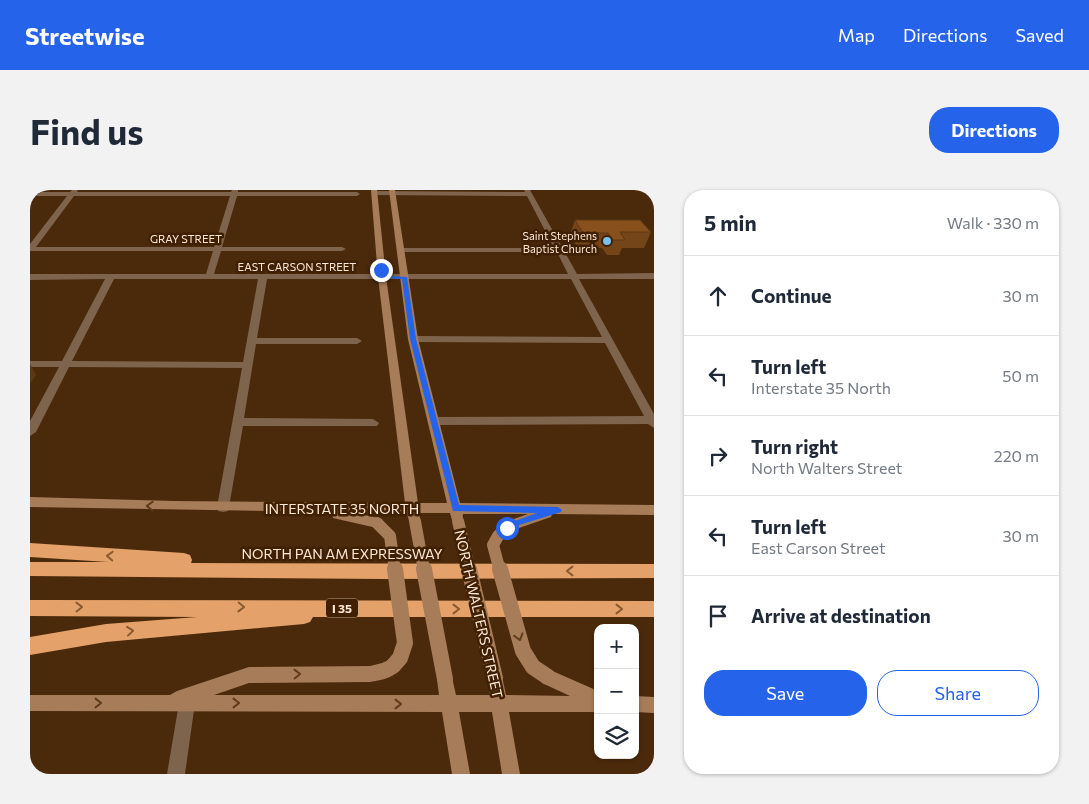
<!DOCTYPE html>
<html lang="en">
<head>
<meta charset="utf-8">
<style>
	body { margin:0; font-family:Commissioner,sans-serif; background:#f2f2f3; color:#1f2937 }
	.controls { position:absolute; right:15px; bottom:15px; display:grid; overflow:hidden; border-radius:10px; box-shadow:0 1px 4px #0004 }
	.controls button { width:45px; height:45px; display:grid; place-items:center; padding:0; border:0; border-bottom:1px solid #e0e1e3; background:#fff; color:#1f2937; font:25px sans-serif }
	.stop { position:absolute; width:15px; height:15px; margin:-11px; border:4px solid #2563eb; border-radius:50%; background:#fff }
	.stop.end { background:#2563eb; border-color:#fff; box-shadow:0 1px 5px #0008 }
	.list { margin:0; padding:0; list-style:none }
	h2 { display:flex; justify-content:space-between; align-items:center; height:65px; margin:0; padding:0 20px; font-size:21px }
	h2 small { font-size:16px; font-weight:400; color:#747a83 }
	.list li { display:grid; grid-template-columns:32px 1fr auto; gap:15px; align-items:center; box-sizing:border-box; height:80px; padding:0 20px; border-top:1px solid #e0e1e3 }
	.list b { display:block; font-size:19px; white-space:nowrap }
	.list p { margin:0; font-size:16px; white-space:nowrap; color:#747a83 }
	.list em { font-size:16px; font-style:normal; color:#747a83 }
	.actions { display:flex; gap:10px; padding:15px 20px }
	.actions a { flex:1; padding:11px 0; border:1px solid #2563eb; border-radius:20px; text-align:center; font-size:18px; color:#2563eb }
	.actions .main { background:#2563eb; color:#fff }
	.icon { flex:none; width:28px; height:28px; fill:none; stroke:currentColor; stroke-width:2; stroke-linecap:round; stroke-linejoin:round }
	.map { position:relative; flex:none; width:624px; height:584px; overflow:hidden; border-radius:20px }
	header { display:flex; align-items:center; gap:30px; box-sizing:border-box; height:70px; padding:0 25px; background:#2563eb; color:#fff }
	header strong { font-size:24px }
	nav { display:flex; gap:28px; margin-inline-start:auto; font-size:18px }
	.intro { display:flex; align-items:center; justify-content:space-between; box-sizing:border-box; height:120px; padding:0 30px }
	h1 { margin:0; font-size:35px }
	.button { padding:12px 22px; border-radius:20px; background:#2563eb; color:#fff; font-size:18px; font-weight:700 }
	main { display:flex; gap:30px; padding:0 30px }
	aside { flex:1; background:#fff; border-radius:20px; box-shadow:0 1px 4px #0004 }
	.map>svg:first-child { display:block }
</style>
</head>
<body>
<header>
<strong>Streetwise</strong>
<nav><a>Map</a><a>Directions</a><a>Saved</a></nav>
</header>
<div class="intro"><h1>Find us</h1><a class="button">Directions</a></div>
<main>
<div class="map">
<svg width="624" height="584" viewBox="0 0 624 584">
	<rect width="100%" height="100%" fill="#4b2a0c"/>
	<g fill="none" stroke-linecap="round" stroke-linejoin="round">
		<path fill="#7e634d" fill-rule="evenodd" d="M 42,0 L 48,0 L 47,2 L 201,2 L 202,0 L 208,0 L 208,2 L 327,2 L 330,4 L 327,6 L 207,6 L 192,57 L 312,57 L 316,59 L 312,61 L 191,61 L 184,84 L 538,84 L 527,62 L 371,62 L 367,60 L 371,58 L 524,58 L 497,6 L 344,5 L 341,3 L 344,1 L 495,2 L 494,0 L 500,0 L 547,84 L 624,83 L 624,89 L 549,89 L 624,224 L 624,238 L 618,234 L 404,235 L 398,231 L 404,227 L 614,226 L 575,153 L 383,152 L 378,149 L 383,146 L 572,147 L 541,89 L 237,89 L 227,148 L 327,148 L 332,151 L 327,154 L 226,154 L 214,228 L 343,229 L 349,233 L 347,236 L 213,236 L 199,317 L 198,321 L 193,322 L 188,321 L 187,317 L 212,178 L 39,177 L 6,242 L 0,246 L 0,231 L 29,177 L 0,177 L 0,171 L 32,171 L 75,89 L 0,90 L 0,84 L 176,84 L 183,61 L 0,61 L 0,54 L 37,6 L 0,6 L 0,2 L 40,2 ZM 44,6 L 200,6 L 184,57 L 6,57 ZM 84,89 L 228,89 L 213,172 L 42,171 Z
			M 157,505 L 163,507 L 165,513 L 155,584 L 137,584 L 149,513 L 151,507 Z"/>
		<path fill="#a77c59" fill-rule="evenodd" d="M 341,0 L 347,0 L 356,87 L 388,313 L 417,313 L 378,149 L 359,0 L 365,0 L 388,149 L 430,313 L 624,315 L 624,325 L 522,324 L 521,327 L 477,342 L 472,341 L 470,337 L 472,333 L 498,324 L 433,324 L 432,330 L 427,331 L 422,330 L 420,323 L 390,323 L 389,331 L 384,332 L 379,331 L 377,323 L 326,323 L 352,329 L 354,333 L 352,337 L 347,338 L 303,328 L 302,322 L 0,317 L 0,307 L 144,311 L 375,313 L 348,87 Z
			M 363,468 L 369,470 L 371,476 C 366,488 352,490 340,492 L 219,493 L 184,505 L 409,505 L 407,489 L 409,483 L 415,481 L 421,483 L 426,505 L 460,505 L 457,488 L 459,482 L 465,480 L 471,482 L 476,505 L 540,506 L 512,493 L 510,487 L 512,481 L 518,479 L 568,501 L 568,522 L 479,522 L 490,584 L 472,584 L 462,522 L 429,522 L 440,584 L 422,584 L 412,522 L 0,521 L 0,505 L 140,505 L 147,501 L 219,477 L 340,476 L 352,473 Z
			M 605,506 L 624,507 L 624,523 L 605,522 Z"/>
		<path fill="#e4a16a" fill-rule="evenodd" d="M 0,353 L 154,363 L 160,365 L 162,370 L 161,373 L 624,374 L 624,388 L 355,389 L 0,386 L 0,372 L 78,372 L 0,367 Z
			M 0,410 L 624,411 L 624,427 L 283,427 L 280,432 L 274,434 L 76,452 L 0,465 L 0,447 L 76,434 L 167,427 L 0,426 Z"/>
		<path stroke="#a77c59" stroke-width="12" d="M 385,331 L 394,381
			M 428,331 L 440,381
			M 347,333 L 360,346 L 365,381
			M 470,381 L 463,355 L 468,346 L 477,337"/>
		<path stroke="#a77c59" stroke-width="16" d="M 394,379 L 415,489
			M 439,379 L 465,488
			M 470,379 L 493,461 L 503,477 L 518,487
			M 363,476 L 370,468 L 375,453 L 365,379"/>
	</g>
	<path fill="#744518" d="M 545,30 L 621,42 L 614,58 L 592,58 L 589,65 L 577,65 L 572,58 L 548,58 L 540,45 Z"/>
	<path fill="#5e3814" d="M 0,174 L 6,185 L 0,194 Z"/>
	<path fill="#87501c" stroke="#5e3814" d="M 545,30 L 610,30 L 621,42 L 590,42 L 595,50 L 583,50 L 578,43 L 553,43 Z"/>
	<defs><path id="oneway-chevron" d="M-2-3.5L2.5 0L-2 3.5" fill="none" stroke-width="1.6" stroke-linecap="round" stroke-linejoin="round" transform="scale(1.25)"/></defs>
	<g stroke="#5f3c1c">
		<use href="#oneway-chevron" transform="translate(120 316) rotate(-178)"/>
		<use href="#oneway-chevron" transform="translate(489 447) rotate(74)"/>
		<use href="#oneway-chevron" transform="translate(267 484) rotate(-1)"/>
		<use href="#oneway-chevron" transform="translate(68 513)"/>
		<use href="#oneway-chevron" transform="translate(206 513)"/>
		<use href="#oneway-chevron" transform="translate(368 514)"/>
	</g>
	<g stroke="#8a5a31">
		<use href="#oneway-chevron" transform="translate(80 366) rotate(-177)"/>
		<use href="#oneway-chevron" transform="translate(540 381) rotate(180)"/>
		<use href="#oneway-chevron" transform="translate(49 417) rotate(-1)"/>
		<use href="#oneway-chevron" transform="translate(211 417) rotate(1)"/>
		<use href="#oneway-chevron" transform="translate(426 419)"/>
		<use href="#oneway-chevron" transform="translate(589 419)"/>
		<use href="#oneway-chevron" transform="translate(100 441) rotate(-6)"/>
	</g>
	<path fill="#2563eb" d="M 351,78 L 354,80 L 354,86 L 377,87 L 386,149 L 429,315 L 528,317 L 532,320 L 531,322 L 489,335 L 477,341 L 474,340 L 474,335 L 507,323 L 423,321 L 380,149 L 372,89 L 350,88 L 348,80 Z"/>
	<circle fill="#73c1f5" stroke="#402002" stroke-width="2" cx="577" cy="51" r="5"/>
	<g text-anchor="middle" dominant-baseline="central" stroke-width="5" stroke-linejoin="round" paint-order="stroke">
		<g font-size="11" fill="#fde8d7" stroke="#402002" text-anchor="end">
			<text x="567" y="45">Saint Stephens<tspan x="567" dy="13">Baptist Church</tspan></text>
		</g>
		<g font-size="11" fill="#fde8d7" stroke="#402002">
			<text x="156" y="48">GRAY STREET</text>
			<text x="267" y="76">EAST CARSON STREET</text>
		</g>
		<rect fill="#402002" stroke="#c4ac97" stroke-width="1" x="296" y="408.5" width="32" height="19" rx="4"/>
		<g font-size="12" font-weight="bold" fill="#fde8d7">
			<text x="312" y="418">I 35</text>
		</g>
		<g font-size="14" fill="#fde8d7" stroke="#402002">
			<text x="312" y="318">INTERSTATE 35 NORTH</text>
			<text x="312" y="363">NORTH PAN AM EXPRESSWAY</text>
			<text transform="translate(449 424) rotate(77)">NORTH WALTERS STREET</text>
		</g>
	</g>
</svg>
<div class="controls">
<button>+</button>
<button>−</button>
<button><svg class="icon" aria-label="layers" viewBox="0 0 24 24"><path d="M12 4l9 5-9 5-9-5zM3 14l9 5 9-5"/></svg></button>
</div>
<div class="stop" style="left:477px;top:338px"></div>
<div class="stop end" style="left:351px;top:80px"></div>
</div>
<aside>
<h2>5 min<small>Walk · 330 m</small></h2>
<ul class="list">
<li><svg class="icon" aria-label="ahead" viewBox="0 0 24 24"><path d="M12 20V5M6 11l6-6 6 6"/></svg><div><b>Continue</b></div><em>30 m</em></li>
<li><svg class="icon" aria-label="left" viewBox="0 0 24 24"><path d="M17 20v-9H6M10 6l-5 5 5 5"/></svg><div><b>Turn left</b><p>Interstate 35 North</p></div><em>50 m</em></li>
<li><svg class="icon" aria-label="right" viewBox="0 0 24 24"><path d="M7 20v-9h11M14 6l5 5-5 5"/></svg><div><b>Turn right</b><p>North Walters Street</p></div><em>220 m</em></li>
<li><svg class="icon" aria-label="left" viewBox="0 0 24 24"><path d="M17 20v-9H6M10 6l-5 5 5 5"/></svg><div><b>Turn left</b><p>East Carson Street</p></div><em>30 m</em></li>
<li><svg class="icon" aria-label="arrive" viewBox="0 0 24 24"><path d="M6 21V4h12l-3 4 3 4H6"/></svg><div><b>Arrive at destination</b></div></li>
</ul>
<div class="actions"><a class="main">Save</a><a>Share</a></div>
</aside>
</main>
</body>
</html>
